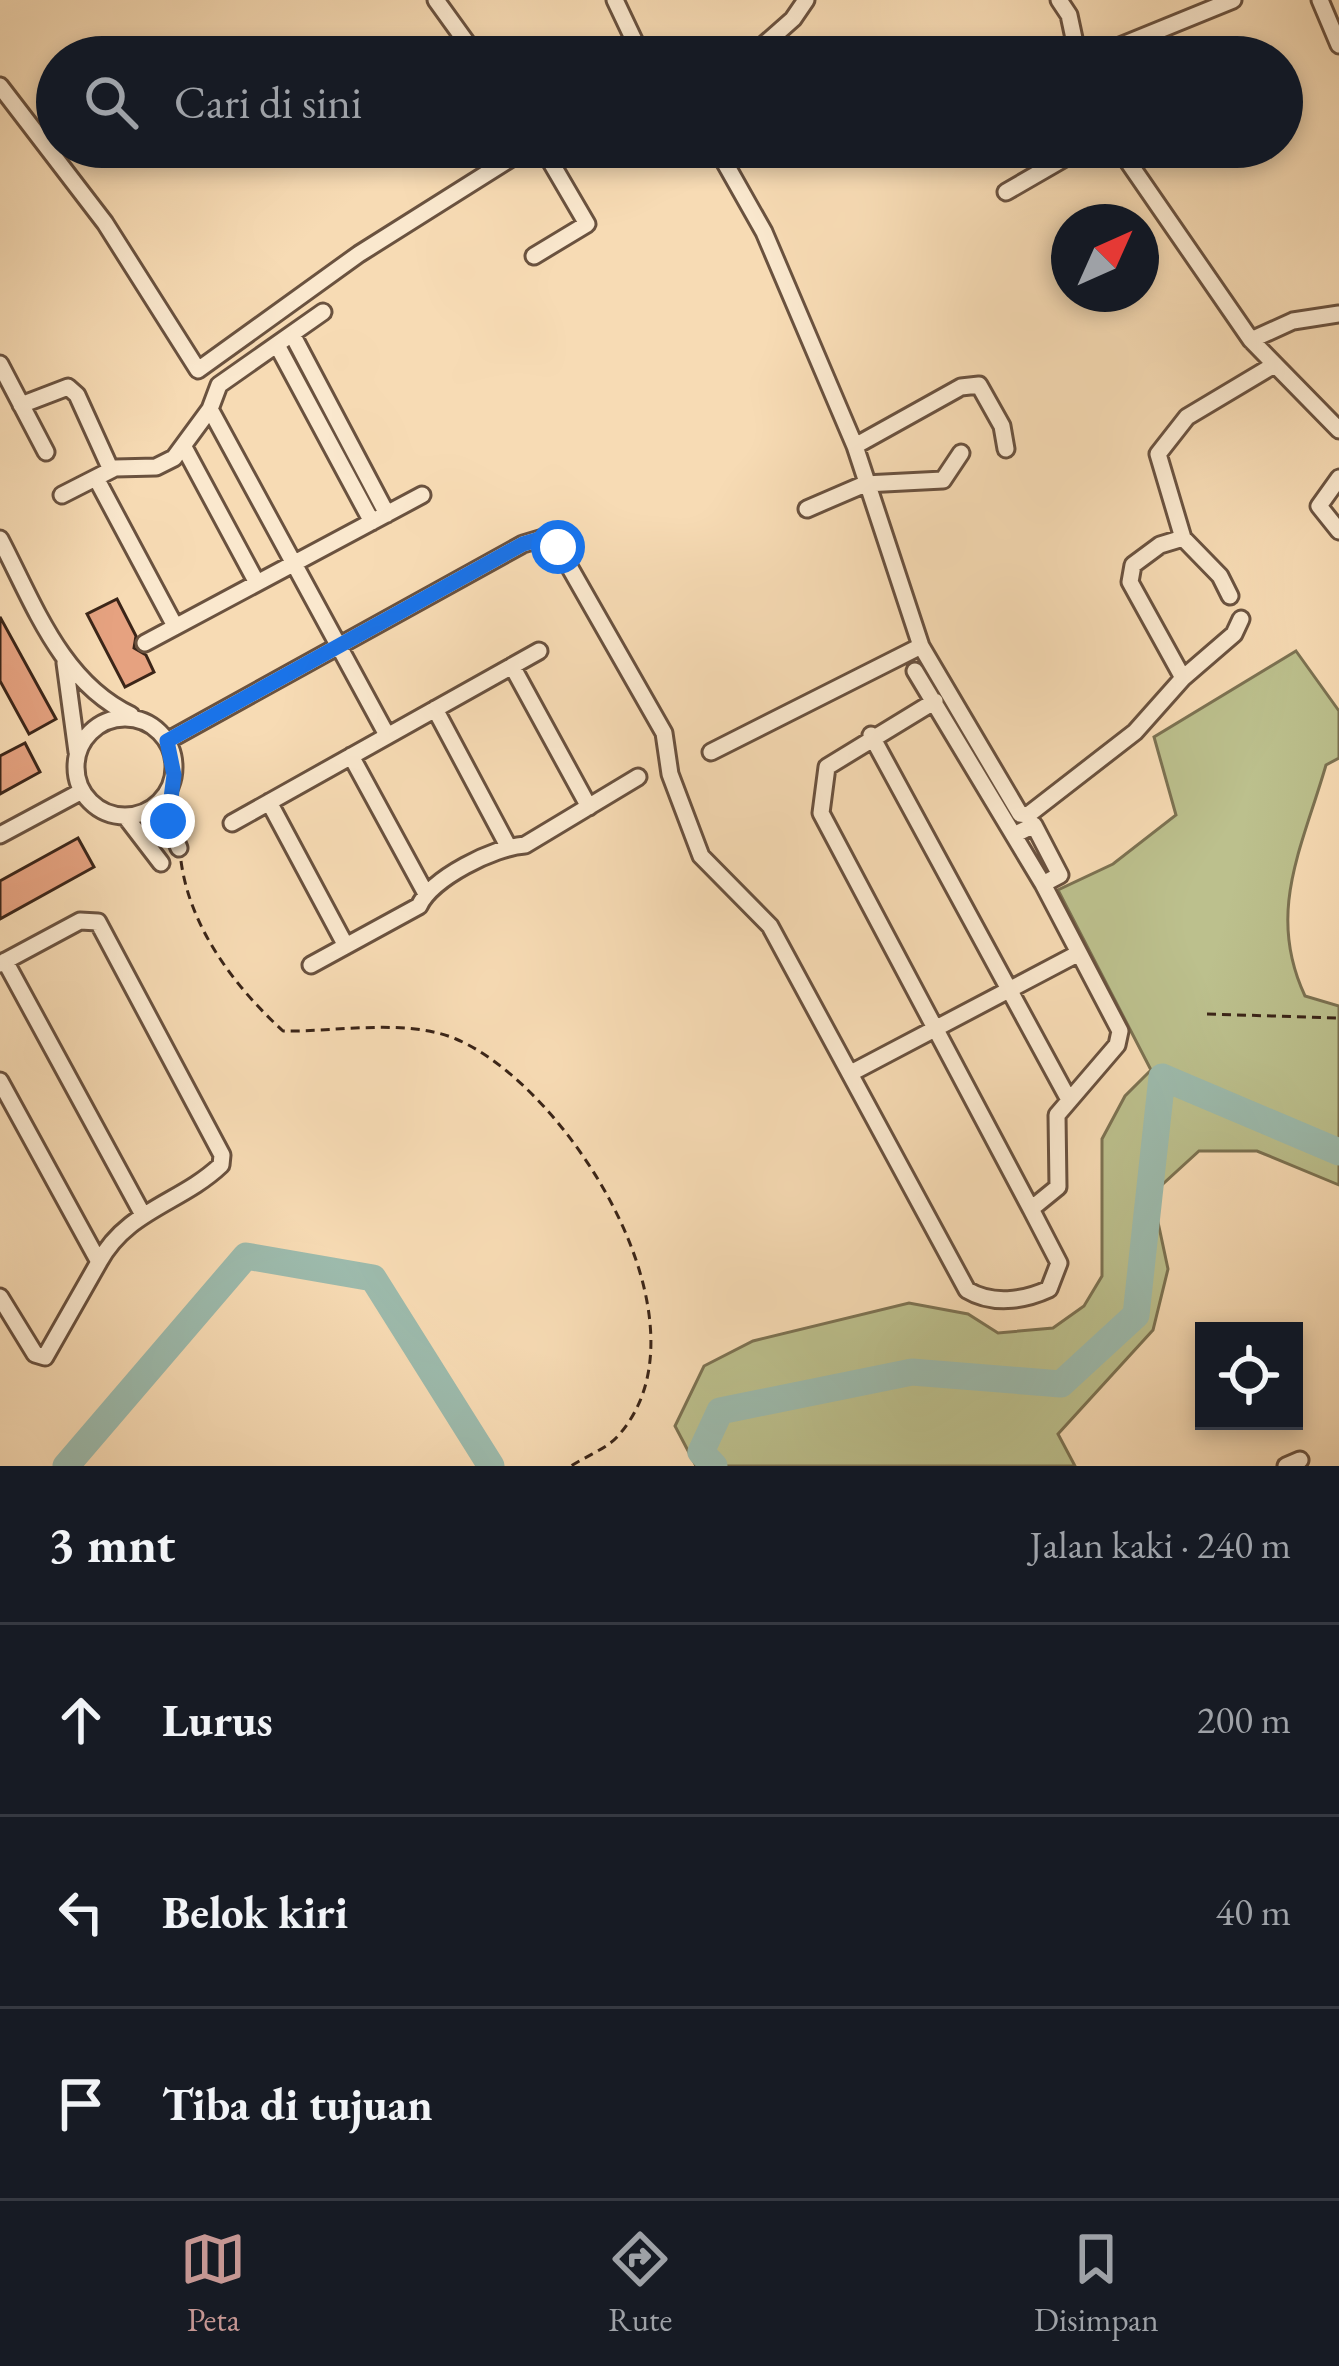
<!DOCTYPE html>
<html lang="id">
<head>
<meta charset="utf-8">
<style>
	body { margin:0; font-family:"EB Garamond",serif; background:#242831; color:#f1f3f6 }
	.controls { position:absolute; right:36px; bottom:36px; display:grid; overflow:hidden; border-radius:0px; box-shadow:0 6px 18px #0003 }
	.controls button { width:108px; height:108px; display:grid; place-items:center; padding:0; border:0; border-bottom:3px solid #363941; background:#171b24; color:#f1f3f6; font:60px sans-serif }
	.compass { position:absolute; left:1051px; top:204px; width:108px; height:108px; border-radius:50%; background:#171b24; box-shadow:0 6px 18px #0003; rotate:45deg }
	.stop { position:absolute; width:36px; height:36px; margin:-27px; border:9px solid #1a73e8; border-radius:50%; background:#fff }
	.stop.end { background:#1a73e8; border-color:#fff; box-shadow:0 3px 12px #0008 }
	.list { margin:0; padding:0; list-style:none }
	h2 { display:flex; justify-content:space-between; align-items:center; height:156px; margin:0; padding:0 48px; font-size:51px }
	h2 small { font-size:39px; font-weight:400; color:#9ea1a6 }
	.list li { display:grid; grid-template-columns:78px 1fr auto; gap:36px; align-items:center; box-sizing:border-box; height:192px; padding:0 48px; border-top:3px solid #363941 }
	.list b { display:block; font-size:45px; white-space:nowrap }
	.list em { font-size:39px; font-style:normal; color:#9ea1a6 }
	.icon { flex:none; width:66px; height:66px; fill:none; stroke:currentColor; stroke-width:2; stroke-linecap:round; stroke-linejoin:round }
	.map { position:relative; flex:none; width:1339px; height:1466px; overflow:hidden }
	.search { position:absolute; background:#171b24; box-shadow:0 6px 18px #0003; left:36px; right:36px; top:36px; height:132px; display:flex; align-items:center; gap:30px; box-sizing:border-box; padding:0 42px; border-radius:66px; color:#9ea1a6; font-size:45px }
	.sheet { height:732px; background:#171b24 }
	nav { display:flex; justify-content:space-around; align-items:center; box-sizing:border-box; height:168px; border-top:3px solid #363941; background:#171b24; font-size:33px; color:#9ea1a6 }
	nav a { display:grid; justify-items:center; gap:6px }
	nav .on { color:#c59692 }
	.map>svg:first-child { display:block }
</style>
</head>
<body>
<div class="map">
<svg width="1339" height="1466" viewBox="0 0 1339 1466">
	<rect width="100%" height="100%" fill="#f7dbb4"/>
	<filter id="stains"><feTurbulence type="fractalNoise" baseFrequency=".00167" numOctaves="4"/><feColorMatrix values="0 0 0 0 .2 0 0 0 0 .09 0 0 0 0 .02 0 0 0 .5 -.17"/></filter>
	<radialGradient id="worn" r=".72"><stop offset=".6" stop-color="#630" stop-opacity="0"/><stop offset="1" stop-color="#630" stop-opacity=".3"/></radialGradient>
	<path fill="#bcc08d" stroke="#7c7252" stroke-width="3" d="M 1296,651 L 1339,711 L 1339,758 L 1326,765 C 1302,848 1266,913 1305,996 L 1339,1006 L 1339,1185 L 1257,1151 L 1199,1151 L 1152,1194 L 1168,1269 L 1153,1330 L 1058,1434 L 1075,1466 L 696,1466 L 675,1426 L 704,1366 L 753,1341 L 909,1303 L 968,1314 L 998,1333 L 1053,1328 L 1084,1306 L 1102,1276 L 1102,1139 L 1125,1096 L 1151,1070 L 1058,890 L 1113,864 L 1176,815 L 1154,737 Z"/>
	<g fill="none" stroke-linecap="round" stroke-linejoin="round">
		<path stroke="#9dbbad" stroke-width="27" d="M 66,1466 L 246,1256 L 373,1278 L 491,1466
			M 714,1466 L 701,1452 L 720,1411 L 912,1372 L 1061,1384 L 1136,1315 L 1162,1077 L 1339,1152"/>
	</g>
	<path fill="#e6a280" stroke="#3b2518" stroke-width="3" d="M 117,599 L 136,636 L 134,648 L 146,655 L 154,672 L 125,687 L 87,614 Z
		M 0,617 L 56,719 L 29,734 L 0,681 Z
		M 25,743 L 40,772 L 0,794 L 0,756 Z
		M 78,838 L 94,867 L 0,919 L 0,881 Z"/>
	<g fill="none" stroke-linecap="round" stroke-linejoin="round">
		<g stroke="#6a523f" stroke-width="21">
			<path id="minor" d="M 436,0 L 477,57
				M 615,0 L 642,57
				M 1059,0 L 1069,15 L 1078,57
				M 1320,0 L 1339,45
				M 750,57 L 793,19 L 806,0
				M 1093,57 L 1233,0
				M 0,86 L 105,223 L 198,370 L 359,254 L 529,147
				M 716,147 L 764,232 L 855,446 L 921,646 L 1020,814 L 1028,815 L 1135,732 L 1183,678 L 1234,634 L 1241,619
				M 1118,147 L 1251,340 L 1339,430
				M 1006,192 L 1084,147
				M 534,256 L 587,224 L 542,147
				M 292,334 L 387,514
				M 1251,340 L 1293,321 L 1339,314
				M 277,345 L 372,522
				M 0,364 L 46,452
				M 21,405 L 68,387 L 77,395 L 111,470
				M 210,409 L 387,735
				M 855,446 L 961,387 L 979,385 L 1002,426 L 1006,449
				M 185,449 L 257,583
				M 96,478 L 175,626
				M 1339,478 L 1319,506 L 1339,531
				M 62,495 L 115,468 L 156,467 L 174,458 L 210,409 L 219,385 L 323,312
				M 807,509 L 865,484 L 943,480 L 961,453
				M 0,539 C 34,604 61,682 131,715
				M 1230,596 L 1220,576 L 1183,538 L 1158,454 L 1187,417 L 1274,365
				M 145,643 L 422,495
				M 65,663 L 77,752
				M 512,666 L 589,807
				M 1183,678 L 1130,582 L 1133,565 L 1160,545 L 1183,538
				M 935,701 L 827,767 L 821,813 L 1031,1209
				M 435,709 L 508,846
				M76 767a49 49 0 1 1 98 0a49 49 0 1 1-98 0Z
				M 871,735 L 1068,1098
				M 167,741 L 523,544 L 543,538 L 558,547 L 664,733 L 670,774 L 701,856 L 770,926 L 967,1290 C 992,1305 1023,1301 1049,1289 L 1059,1263 L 1031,1209 L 1058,1187 L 1057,1115 L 1117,1045 L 1120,1031 L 1043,884 L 915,671
				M 711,752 L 921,646
				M 351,756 L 425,892
				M 168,791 L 168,821 L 179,848
				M 269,802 L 346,946
				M 125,816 L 161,863
				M 232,823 L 539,651
				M 0,835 L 82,791
				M 1014,835 L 1034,825 L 1060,875 L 1043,884
				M 5,961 L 142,1213
				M 0,964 L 80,921 L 98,922 L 222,1155 L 221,1165 C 181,1203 127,1210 99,1262 L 0,1081
				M 311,965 L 419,906 C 432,878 494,847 525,845 L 638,777
				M 851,1073 L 1079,953
				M 0,1297 L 35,1354 L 45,1357 L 99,1262
				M 1286,1466 L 1300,1460"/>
		</g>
		<path stroke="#3b2518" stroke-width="3" stroke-dasharray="9 6" stroke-linecap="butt" d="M 181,861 C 190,928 235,987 283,1031 C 336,1032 406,1018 456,1039 C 569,1087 719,1326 617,1437 C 607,1448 585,1457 571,1466
			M 1207,1014 L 1339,1018"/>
		<use href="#minor" stroke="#fae8ce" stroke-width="15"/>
	</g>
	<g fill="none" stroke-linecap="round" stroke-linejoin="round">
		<path stroke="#1a73e8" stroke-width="15" d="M 168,821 L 174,775 L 167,741 L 523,544 L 543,538 L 558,547"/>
	</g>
	<rect width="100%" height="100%" filter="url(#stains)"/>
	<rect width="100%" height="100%" fill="url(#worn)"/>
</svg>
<div class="controls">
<button><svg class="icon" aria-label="locate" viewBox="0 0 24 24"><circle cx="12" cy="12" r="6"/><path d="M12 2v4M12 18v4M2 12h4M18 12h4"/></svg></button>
</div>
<svg class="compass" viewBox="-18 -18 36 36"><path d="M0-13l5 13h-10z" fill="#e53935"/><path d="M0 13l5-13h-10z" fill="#9ea1a6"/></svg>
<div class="stop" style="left:558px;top:547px"></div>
<div class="stop end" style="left:168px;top:821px"></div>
<div class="search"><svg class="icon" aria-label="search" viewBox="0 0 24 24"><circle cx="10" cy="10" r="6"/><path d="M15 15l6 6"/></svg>Cari di sini</div>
</div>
<section class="sheet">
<h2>3 mnt<small>Jalan kaki · 240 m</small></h2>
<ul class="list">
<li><svg class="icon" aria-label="ahead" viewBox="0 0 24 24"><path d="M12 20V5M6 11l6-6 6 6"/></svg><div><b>Lurus</b></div><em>200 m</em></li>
<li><svg class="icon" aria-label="left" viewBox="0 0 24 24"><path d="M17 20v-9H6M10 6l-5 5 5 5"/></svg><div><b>Belok kiri</b></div><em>40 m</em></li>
<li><svg class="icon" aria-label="arrive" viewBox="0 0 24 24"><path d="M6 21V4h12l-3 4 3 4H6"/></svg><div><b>Tiba di tujuan</b></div></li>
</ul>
</section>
<nav>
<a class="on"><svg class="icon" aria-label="map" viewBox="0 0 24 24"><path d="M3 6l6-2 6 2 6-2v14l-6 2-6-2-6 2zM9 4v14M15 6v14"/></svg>Peta</a>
<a><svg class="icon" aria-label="directions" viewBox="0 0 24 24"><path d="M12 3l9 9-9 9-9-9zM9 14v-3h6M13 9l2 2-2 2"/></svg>Rute</a>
<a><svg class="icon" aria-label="saved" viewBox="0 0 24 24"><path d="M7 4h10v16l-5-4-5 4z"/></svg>Disimpan</a>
</nav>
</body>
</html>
